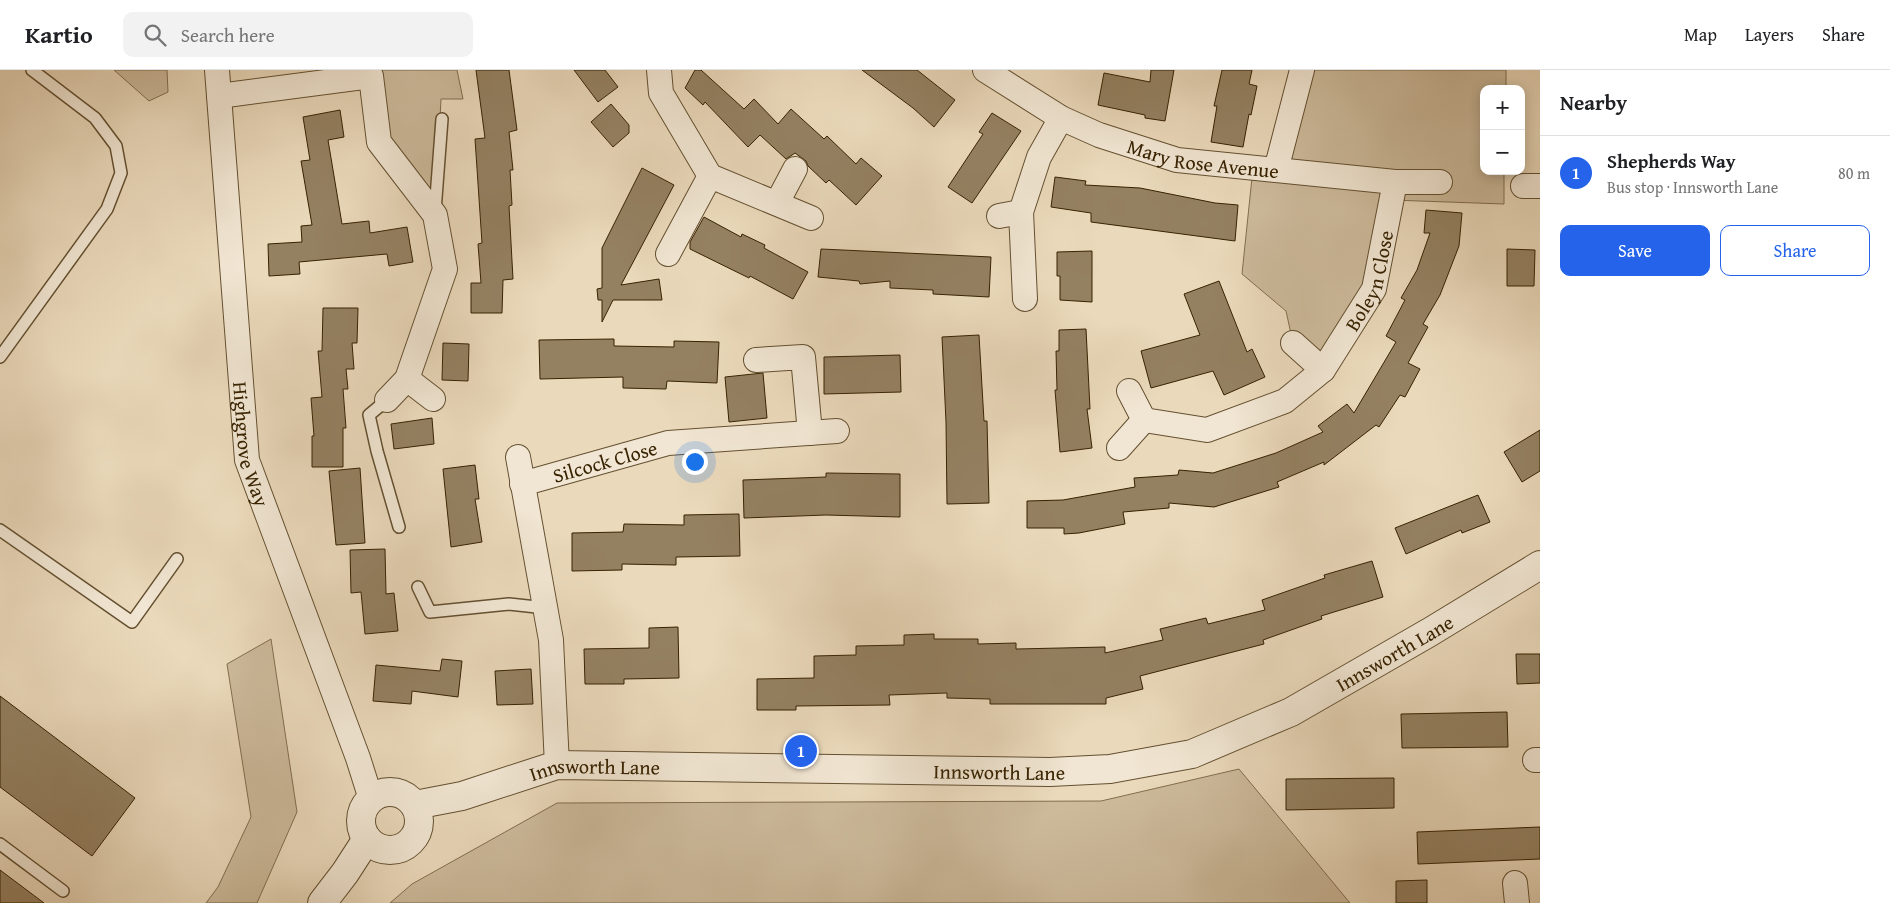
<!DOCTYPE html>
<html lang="en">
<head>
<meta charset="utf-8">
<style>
	body { margin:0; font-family:"Gentium Book Plus",serif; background:#f2f2f2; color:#202124 }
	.controls { position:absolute; right:15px; top:15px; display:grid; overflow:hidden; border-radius:10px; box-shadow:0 2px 12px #0003 }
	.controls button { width:45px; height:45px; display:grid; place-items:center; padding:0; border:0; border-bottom:1px solid #e0e0e0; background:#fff; color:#202124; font:25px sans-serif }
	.you { position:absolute; left:694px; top:391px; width:18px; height:18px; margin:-12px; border:4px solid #fff; border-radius:50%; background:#1a73e8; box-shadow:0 0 0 8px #1a73e833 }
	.badge { display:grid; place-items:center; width:32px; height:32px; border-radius:50%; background:#2563eb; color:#fff; font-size:16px; font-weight:700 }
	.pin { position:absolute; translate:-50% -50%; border:2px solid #fff; box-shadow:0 1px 5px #0006 }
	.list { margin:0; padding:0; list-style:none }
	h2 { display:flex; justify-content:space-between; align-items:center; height:65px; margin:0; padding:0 20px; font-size:21px }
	h2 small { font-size:16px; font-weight:400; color:#757577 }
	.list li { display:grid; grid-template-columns:32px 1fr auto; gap:15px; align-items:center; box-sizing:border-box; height:75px; padding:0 20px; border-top:1px solid #e0e0e0 }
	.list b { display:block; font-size:19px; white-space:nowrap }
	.list p { margin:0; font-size:16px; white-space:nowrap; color:#757577 }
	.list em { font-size:16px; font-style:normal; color:#757577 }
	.actions { display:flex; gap:10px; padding:15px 20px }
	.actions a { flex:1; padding:11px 0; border:1px solid #2563eb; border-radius:10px; text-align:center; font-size:18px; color:#2563eb }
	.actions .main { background:#2563eb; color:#fff }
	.icon { flex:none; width:28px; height:28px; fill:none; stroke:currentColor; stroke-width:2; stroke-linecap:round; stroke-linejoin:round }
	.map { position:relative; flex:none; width:1540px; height:833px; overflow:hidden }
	header { display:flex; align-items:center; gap:30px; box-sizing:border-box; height:70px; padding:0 25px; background:#fff; border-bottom:1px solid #e0e0e0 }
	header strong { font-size:24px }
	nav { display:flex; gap:28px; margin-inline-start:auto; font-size:18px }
	.search { width:350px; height:45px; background:#f2f2f2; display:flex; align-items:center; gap:12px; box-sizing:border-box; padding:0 18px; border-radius:10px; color:#757577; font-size:19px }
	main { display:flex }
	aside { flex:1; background:#fff }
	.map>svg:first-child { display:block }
</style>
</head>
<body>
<header>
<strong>Kartio</strong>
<div class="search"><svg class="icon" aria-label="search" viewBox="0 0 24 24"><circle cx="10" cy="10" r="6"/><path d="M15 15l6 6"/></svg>Search here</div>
<nav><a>Map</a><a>Layers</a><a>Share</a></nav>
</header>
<main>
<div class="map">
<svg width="1540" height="833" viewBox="0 0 1540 833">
	<rect width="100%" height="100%" fill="#ead9bb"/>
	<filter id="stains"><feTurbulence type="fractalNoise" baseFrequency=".004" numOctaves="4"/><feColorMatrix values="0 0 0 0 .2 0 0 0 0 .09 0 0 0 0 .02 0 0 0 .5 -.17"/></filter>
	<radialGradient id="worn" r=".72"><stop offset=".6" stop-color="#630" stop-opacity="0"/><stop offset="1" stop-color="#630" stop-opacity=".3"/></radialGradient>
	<path fill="#ccba9b" stroke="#826e4e" d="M 114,0 L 167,0 L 168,22 L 149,31 Z
		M 370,0 L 457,0 L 463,29 L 441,29 L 435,145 L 379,72 Z
		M 1302,0 L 1506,0 L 1506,19 L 1484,19 L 1484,101 L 1504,101 L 1504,134 L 1391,130 L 1374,219 L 1323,300 L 1293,273 L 1286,241 L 1242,204 L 1253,98 L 1276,100 Z
		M 271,569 L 297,742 L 257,833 L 206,833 L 218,817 L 251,747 L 227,594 Z
		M 1239,699 L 1350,833 L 390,833 L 412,814 L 557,733 L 1101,731 Z"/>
	<path fill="#948162" stroke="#372201" d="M 476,0 L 509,0 L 517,60 L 509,62 L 513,100 L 510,100 L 512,135 L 509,136 L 513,209 L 503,210 L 502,243 L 471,243 L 471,213 L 481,213 L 478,174 L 482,173 L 475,69 L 485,68 Z
		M 574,0 L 605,0 L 618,17 L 598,32 Z
		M 695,0 L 701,0 L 744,39 L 754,29 L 778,54 L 791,39 L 824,69 L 827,66 L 856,94 L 861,88 L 882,106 L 856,135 L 829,110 L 826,113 L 808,96 L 806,91 L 795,83 L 786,89 L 760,65 L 748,77 L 705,32 L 703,35 L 685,18 Z
		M 862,0 L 917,0 L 955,30 L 934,57 L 913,38 Z
		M 1151,0 L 1174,0 L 1165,51 L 1145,48 L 1145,45 L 1098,35 L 1104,3 L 1150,12 Z
		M 1222,0 L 1252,0 L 1249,14 L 1257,16 L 1251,45 L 1249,44 L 1243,77 L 1211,72 L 1217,36 L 1214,36 Z
		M 611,34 L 629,55 L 629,63 L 613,77 L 591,52 Z
		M 340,40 L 344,67 L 328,70 L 342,154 L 369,151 L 370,163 L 407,157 L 413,192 L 389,196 L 387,184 L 299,192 L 300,204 L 269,206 L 268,174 L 302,172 L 301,156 L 312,155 L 301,91 L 310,90 L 303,47 Z
		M 992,43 L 1021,61 L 972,133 L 948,117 L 983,64 L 979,62 Z
		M 642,98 L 674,115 L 621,215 L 659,209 L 662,230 L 613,230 L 602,252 L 602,230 L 598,230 L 597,219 L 602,218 L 602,178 Z
		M 1055,107 L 1086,111 L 1085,115 L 1140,118 L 1215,133 L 1238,135 L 1235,171 L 1091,152 L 1091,143 L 1051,137 Z
		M 1426,140 L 1462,143 L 1459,176 L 1440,225 L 1423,254 L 1428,257 L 1408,293 L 1420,299 L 1405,327 L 1400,325 L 1379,357 L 1376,355 L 1324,395 L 1324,392 L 1277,412 L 1279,417 L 1214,437 L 1169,433 L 1169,438 L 1123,442 L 1125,454 L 1079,463 L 1064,464 L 1064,458 L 1027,458 L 1027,431 L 1063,430 L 1135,417 L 1134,408 L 1178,405 L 1179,400 L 1213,403 L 1276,383 L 1323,362 L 1318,356 L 1347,334 L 1354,343 L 1396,272 L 1386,266 L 1405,230 L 1401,228 L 1417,200 L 1430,163 L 1424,163 Z
		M 704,147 L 741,167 L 742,164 L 765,175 L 764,178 L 808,202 L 793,229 L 750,206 L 749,208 L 690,179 L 690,172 Z
		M 821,179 L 991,187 L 989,227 L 933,224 L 933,220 L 890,218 L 890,211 L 860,214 L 859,211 L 818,207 Z
		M 1507,179 L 1535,180 L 1534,216 L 1507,216 Z
		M 1092,181 L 1092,232 L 1060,230 L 1060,206 L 1057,206 L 1057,182 Z
		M 1219,211 L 1247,282 L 1252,279 L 1265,307 L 1224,325 L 1213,301 L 1151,318 L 1141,281 L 1200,265 L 1184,224 Z
		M 323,238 L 358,238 L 357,273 L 352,273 L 354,299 L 346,299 L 348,319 L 343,319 L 346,358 L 343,358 L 343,397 L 312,397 L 312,366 L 314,366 L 311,328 L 322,327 L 318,281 L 322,281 Z
		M 1086,259 L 1090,339 L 1087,339 L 1092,378 L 1060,382 L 1055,320 L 1057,320 L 1056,281 L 1059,281 L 1059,260 Z
		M 979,265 L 984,351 L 987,351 L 989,433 L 947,434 L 946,352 L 942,267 Z
		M 614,269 L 614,276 L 674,277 L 674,271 L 719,272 L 717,313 L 667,311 L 666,319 L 623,318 L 623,307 L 540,309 L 539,270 Z
		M 443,273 L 469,274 L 468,311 L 442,310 Z
		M 900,285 L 901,322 L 824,324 L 824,287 Z
		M 763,303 L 767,348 L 729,352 L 725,307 Z
		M 432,348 L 434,374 L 394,379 L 391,354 Z
		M 1540,360 L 1540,401 L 1522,412 L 1504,382 Z
		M 475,395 L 479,429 L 475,429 L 482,472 L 451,477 L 443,399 Z
		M 360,398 L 365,473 L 336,475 L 329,401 Z
		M 826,403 L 900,404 L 900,447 L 826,445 L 744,448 L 743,410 L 826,407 Z
		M 1478,425 L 1490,452 L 1462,463 L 1461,460 L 1406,484 L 1395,458 Z
		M 739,444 L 740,486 L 676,487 L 676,495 L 622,494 L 622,500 L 572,501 L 572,463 L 623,462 L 624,454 L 684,455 L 684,445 Z
		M 385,479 L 386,524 L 394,523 L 398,561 L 365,564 L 361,522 L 351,523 L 350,480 Z
		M 1372,491 L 1383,527 L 1321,546 L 1322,549 L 1263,570 L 1264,574 L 1140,606 L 1143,619 L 1106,628 L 1106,634 L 990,634 L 990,629 L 947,628 L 947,623 L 889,625 L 890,635 L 796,636 L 796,640 L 757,640 L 757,609 L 814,608 L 814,586 L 856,585 L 856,576 L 904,575 L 904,565 L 934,564 L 934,569 L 978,569 L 978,574 L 1016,573 L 1016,579 L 1105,577 L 1105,583 L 1163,570 L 1160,559 L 1206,548 L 1208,554 L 1265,540 L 1262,530 L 1325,508 L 1324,505 Z
		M 678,557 L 679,608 L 624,609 L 624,614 L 585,614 L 584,579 L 649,578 L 649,558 Z
		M 1516,584 L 1540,584 L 1540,613 L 1517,614 Z
		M 442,589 L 462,591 L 458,627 L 412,621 L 411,634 L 373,631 L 376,595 L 440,601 Z
		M 531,599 L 533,634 L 497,635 L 495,601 Z
		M 0,626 L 135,728 L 92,786 L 0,717 Z
		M 1507,642 L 1508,677 L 1402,678 L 1401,644 Z
		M 1394,708 L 1394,738 L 1286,740 L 1286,709 Z
		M 1540,757 L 1540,789 L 1418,794 L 1417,762 Z
		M 0,800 L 44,833 L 0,833 Z
		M 1427,810 L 1427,833 L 1396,833 L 1396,811 Z"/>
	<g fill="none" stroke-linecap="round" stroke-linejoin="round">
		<g stroke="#645030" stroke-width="14">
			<path id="service" d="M 435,141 L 442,49
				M 0,287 L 107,139 L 121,103 L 116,76 L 95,48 L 32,0
				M 387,330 L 369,345 L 377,381 L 399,457
				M 0,460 L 132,552 L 177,489
				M 418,517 L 430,542 L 509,534 L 546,538
				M 0,774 L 63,821"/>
		</g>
		<g stroke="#645030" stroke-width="26">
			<g id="minor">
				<path id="s1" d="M 217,0 L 247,390 L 358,688 L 371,729"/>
				<path d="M 659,0 L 661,23 L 710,106 L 811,148"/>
				<path id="s2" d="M 985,0 L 1061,48 L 1099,65 L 1177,90 L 1395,112 L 1440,112"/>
				<path d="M 219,26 L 371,6 L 379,72 L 435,145 L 445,199 L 407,309 L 387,330"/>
				<path d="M 1276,100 L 1302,0"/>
				<path d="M 1523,116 L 1540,116"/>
				<path d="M 777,133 L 795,99"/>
				<path d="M 999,146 L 1021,142"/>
				<path d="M 668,184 L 710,106"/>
				<path d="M 1025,229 L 1021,142 L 1039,87 L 1061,48"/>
				<path d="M 1293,273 L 1323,300"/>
				<path d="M 756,290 L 803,287 L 810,363"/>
				<path d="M 407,309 L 433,329"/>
				<path id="s3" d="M 1129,321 L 1144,350 L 1207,360 L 1285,331 L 1323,300 L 1374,219 L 1395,112"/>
				<path d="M 1119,378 L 1144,350"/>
				<path d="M 518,387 L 551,570 L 557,695"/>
				<path id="s4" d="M 522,414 L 668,373 L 837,361"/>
				<path d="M 1535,690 L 1540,690"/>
				<path d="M 1515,813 L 1517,833"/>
			</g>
		</g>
		<g stroke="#645030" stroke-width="30">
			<g id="tertiary">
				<circle cx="390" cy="751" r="29"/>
				<path id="s5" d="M 415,735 L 462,726 L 557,695 L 1050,702 L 1110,699 L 1192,684 L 1291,642 L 1430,562 L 1540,495"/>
				<path d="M 322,833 L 345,803 L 367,769"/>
			</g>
		</g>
		<use href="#service" stroke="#f1e6d3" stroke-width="11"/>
		<use href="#minor" stroke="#f1e6d3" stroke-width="24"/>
		<use href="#tertiary" stroke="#f1e6d3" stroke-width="28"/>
	</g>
	<g text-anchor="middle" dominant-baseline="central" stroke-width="4.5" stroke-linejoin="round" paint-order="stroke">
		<g font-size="20" fill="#372201" stroke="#f1e6d3">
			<text stroke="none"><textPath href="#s2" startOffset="239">Mary Rose Avenue</textPath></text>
			<text stroke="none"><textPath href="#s3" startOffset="331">Boleyn Close</textPath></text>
			<text stroke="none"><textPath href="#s1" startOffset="376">Highgrove Way</textPath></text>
			<text stroke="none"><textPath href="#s4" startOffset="86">Silcock Close</textPath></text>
			<text stroke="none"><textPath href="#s5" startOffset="1011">Innsworth Lane</textPath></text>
			<text stroke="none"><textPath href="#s5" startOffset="590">Innsworth Lane</textPath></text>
			<text stroke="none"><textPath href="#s5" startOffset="185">Innsworth Lane</textPath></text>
		</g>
	</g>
	<rect width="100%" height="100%" filter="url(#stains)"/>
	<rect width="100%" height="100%" fill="url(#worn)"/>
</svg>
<div class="controls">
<button>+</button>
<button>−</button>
</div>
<div class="you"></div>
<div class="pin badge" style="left:801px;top:681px">1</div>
</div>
<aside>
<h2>Nearby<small></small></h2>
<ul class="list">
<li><span class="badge">1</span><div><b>Shepherds Way</b><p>Bus stop · Innsworth Lane</p></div><em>80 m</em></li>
</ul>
<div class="actions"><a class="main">Save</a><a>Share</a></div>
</aside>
</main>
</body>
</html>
